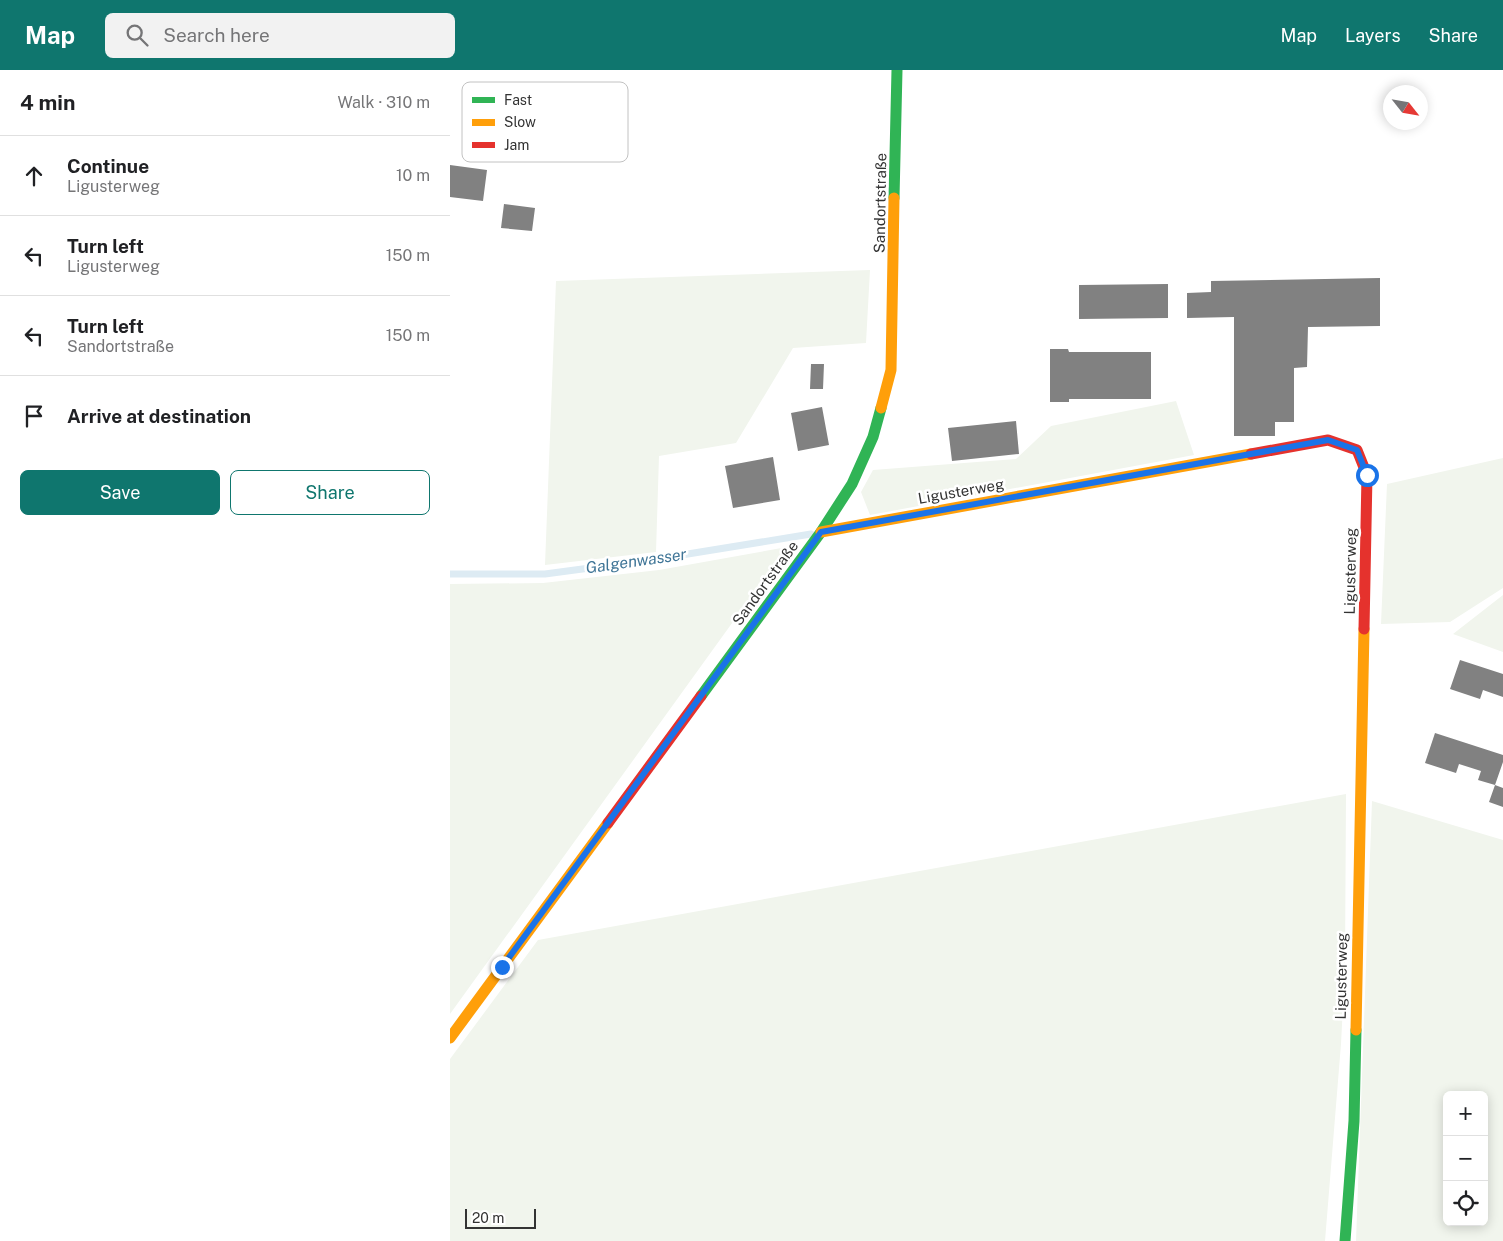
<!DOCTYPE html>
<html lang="en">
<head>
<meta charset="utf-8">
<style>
	body { margin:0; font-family:"Public Sans",sans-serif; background:#f2f2f2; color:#202124 }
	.controls { position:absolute; right:15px; bottom:15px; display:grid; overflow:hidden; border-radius:8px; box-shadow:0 2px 12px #0003 }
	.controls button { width:45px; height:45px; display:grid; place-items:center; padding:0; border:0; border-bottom:1px solid #e0e0e0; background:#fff; color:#202124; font:25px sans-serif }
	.compass { position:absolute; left:933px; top:15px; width:45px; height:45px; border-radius:50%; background:#fff; box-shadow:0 2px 12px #0003; rotate:121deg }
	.scale { position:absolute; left:15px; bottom:12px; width:71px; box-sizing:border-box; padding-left:5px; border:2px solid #333; border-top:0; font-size:14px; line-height:18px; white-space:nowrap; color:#333; -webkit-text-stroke:4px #fff; paint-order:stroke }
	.stop { position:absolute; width:15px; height:15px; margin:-11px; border:4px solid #1a73e8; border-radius:50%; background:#fff }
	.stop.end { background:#1a73e8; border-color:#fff; box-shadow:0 1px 5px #0008 }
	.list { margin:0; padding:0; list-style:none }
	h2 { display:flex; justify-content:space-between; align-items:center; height:65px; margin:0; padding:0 20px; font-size:21px }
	h2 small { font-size:16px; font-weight:400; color:#757577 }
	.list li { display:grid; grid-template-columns:32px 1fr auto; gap:15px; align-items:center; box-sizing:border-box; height:80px; padding:0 20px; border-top:1px solid #e0e0e0 }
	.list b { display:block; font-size:19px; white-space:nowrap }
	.list p { margin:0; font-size:16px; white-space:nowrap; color:#757577 }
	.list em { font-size:16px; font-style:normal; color:#757577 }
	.actions { display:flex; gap:10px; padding:15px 20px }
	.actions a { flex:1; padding:11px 0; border:1px solid #0f766e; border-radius:8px; text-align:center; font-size:18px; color:#0f766e }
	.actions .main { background:#0f766e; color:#fff }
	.icon { flex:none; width:28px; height:28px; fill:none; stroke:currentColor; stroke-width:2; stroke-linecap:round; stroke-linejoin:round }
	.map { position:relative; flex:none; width:1053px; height:1171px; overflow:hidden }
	header { display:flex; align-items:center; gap:30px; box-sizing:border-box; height:70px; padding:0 25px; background:#0f766e; color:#fff }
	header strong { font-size:24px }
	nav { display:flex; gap:28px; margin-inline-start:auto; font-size:18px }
	.search { width:350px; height:45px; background:#f2f2f2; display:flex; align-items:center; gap:12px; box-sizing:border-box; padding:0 18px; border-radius:8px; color:#757577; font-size:19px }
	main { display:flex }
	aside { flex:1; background:#fff }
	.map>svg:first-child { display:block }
</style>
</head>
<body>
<header>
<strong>Map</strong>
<div class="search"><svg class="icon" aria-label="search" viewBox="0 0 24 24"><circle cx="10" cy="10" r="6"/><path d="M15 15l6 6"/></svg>Search here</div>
<nav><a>Map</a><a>Layers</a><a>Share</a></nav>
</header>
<main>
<aside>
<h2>4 min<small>Walk · 310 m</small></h2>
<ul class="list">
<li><svg class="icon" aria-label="ahead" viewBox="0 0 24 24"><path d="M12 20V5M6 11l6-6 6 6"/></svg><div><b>Continue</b><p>Ligusterweg</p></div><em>10 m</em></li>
<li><svg class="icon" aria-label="left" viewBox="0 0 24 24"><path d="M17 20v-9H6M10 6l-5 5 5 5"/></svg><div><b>Turn left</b><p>Ligusterweg</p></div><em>150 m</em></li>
<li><svg class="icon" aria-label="left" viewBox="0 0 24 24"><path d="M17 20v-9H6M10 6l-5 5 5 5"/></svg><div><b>Turn left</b><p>Sandortstraße</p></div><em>150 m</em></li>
<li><svg class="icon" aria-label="arrive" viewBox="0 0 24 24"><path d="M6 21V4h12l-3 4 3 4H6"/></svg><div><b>Arrive at destination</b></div></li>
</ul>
<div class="actions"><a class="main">Save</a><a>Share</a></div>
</aside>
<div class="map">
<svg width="1053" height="1171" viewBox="0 0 1053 1171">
	<rect width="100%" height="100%" fill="#fff"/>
	<path fill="#f1f5ed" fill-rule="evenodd" d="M 420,200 L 416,273 L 343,278 L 286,373 L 209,386 L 206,482 L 95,495 L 106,211 Z
		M 726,331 L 744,385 L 420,445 L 411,422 L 423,400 L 566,389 L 601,356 Z
		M 1053,388 L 1053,518 L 1000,552 L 931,554 L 937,414 Z
		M 337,477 L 0,944 L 0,514 L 93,513 L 209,500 Z
		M 1053,525 L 1053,582 L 1003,564 Z
		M 896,724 L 895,896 L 891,974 L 875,1171 L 0,1171 L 0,989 L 88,870 Z
		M 922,731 L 1053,770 L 1053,1171 L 906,1171 ZM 997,1025 L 1034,1025 L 1034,1152 L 997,1152 Z"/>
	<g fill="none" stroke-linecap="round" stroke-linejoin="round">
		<path stroke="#ddebf3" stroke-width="7" d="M 0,504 L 95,504 L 207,489 L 361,464"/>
	</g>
	<path fill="#818181" d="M 0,95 L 37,100 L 33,131 L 0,127 Z
		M 54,134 L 85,138 L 82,161 L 51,158 Z
		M 930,208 L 930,256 L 858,257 L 857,297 L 844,298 L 844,352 L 825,352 L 825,366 L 784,366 L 784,247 L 737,248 L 737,223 L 761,222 L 761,211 Z
		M 718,214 L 718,248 L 629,249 L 629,215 Z
		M 600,279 L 618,279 L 619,282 L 701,282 L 701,329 L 619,329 L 619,332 L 600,332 Z
		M 361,294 L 374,294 L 373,319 L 360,319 Z
		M 372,337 L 379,375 L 348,381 L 341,343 Z
		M 566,351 L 569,384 L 502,391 L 498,358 Z
		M 323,387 L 330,430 L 283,438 L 275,396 Z
		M 1010,590 L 1053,604 L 1053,627 L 1033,620 L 1030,629 L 1000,619 Z
		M 985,663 L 1053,685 L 1053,692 L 1045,715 L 1053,718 L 1053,737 L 1039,732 L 1045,715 L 1028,710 L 1031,701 L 1009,694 L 1006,703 L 975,693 Z"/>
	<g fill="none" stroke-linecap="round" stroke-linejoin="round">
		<path stroke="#30b455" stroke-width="11" d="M 444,128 L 447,0
			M 251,626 L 371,462 L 402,414 L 423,367 L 431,338
			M 895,1171 L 904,1051 L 906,960"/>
		<path stroke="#ff9f0a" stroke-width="11" d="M 431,338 L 441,300 L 444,128
			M 371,462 L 801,384
			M 906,960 L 914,559
			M 0,968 L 158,753"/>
		<path stroke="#e5322d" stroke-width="11" d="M 801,384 L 878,370 L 907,380 L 917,405 L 914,559
			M 158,753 L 251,626"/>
	</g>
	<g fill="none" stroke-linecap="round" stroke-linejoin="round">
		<path stroke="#1a73e8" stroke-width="6" d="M 52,897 L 371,462 L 878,370 L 907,380 L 917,405"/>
	</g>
	<g text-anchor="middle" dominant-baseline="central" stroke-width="5" stroke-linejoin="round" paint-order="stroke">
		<g font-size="15" fill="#333" stroke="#fff">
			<text transform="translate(430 133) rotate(-89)">Sandortstraße</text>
			<text transform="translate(511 421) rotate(-10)">Ligusterweg</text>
			<text transform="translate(900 501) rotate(-89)">Ligusterweg</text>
			<text transform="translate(315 513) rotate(-54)">Sandortstraße</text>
			<text transform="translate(891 906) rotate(-89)">Ligusterweg</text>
		</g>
		<g font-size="16" font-style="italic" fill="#3f7597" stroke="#fff">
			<text transform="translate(186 491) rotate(-8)">Galgenwasser</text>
		</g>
	</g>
	<rect x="12" y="12" width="166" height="80" rx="8" fill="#fff" stroke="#c2c2c2" stroke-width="1"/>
	<rect x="22" y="27" width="23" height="6" fill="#30b455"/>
	<rect x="22" y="49" width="23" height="7" fill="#ff9f0a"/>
	<rect x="22" y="72" width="23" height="6" fill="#e5322d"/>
	<g font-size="14" fill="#333">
		<text x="54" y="35">Fast</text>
		<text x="54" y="57">Slow</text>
		<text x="54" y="80">Jam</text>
	</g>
</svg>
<div class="controls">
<button>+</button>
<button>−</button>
<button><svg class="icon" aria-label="locate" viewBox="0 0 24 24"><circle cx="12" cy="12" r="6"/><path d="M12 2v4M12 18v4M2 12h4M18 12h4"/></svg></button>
</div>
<svg class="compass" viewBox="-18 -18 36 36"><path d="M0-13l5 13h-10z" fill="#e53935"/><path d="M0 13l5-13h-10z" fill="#757577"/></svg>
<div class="scale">20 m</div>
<div class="stop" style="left:917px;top:405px"></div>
<div class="stop end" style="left:52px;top:897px"></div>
</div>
</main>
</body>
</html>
